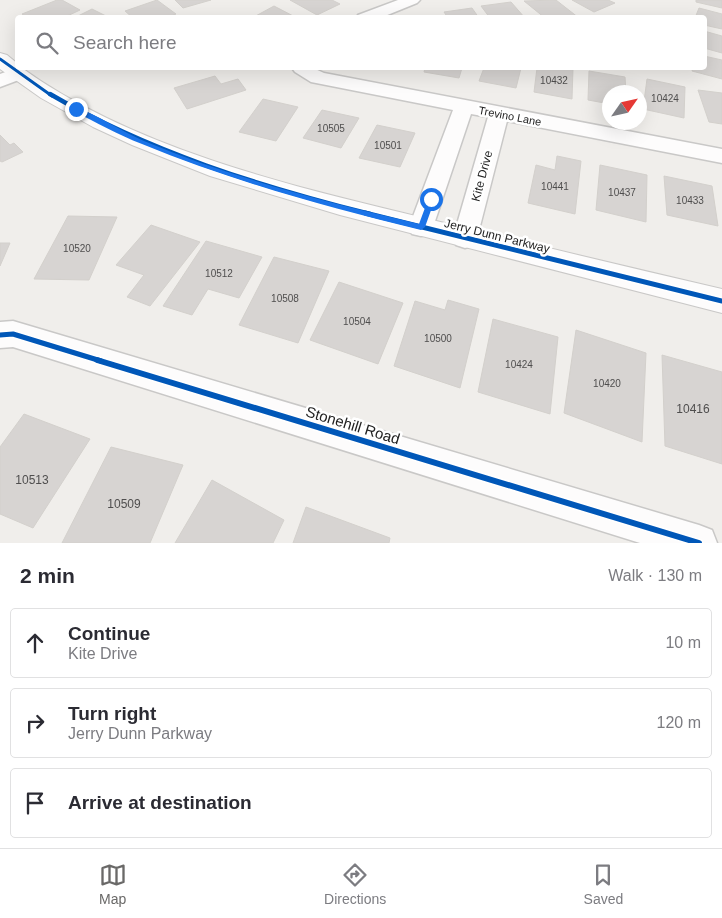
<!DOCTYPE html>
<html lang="en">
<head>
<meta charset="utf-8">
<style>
	body { margin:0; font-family:Arial,sans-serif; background:#f7f7f7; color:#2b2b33 }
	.compass { position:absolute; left:602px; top:85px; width:45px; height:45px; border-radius:50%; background:#fff; box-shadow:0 5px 20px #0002; rotate:56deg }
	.stop { position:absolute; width:15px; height:15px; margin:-11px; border:4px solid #1a73e8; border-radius:50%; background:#fff }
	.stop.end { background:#1a73e8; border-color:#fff; box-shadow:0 1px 5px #0008 }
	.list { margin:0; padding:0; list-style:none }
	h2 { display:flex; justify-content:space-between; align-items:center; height:65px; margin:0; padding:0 20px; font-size:21px }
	h2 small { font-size:16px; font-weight:400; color:#7c7c81 }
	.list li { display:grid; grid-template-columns:32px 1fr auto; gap:15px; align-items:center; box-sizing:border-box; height:70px; margin:0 10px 10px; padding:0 10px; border:1px solid #e1e1e2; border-radius:5px }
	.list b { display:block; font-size:19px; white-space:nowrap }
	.list p { margin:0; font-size:16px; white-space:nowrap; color:#7c7c81 }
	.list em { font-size:16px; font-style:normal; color:#7c7c81 }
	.icon { flex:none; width:28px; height:28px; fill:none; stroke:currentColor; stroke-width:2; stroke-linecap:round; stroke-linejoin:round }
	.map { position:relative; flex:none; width:722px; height:543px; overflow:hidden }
	.search { position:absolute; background:#fff; box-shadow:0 5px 20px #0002; left:15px; right:15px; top:15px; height:55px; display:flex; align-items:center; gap:12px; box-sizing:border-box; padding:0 18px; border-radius:5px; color:#7c7c81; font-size:19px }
	.sheet { height:305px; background:#fff }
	nav { display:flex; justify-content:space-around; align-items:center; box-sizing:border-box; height:70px; border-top:1px solid #e1e1e2; background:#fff; font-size:14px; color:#7c7c81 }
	nav a { display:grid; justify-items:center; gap:2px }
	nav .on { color:#6a6968 }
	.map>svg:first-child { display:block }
</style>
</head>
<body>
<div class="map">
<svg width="722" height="543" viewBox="0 0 722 543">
	<rect width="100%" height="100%" fill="#f0eeeb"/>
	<path fill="#d7d4d2" stroke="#d3d0cc" d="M 57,0 L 62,0 L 80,10 L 63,18 L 28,18 L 22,14 Z
		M 157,0 L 176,14 L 167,18 L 133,18 L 125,11 Z
		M 175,0 L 211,0 L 183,8 Z
		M 290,0 L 332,0 L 340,4 L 317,15 Z
		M 556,0 L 579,18 L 545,18 L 524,1 Z
		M 572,0 L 608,0 L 615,3 L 594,12 Z
		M 696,0 L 722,0 L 722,8 L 696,2 Z
		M 511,2 L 525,18 L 490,18 L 481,6 Z
		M 274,6 L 297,18 L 252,18 Z
		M 472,8 L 479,18 L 448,18 L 444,12 Z
		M 699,8 L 722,14 L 722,29 L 704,25 L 704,18 L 695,18 Z
		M 92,9 L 110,18 L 74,18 Z
		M 704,31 L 722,36 L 722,53 L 704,48 Z
		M 704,56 L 722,60 L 722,79 L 692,71 L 693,68 L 704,68 Z
		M 425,68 L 462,68 L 459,78 L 424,72 Z
		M 484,68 L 521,68 L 516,88 L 479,81 Z
		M 537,68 L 573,68 L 572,99 L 534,92 Z
		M 589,71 L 625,77 L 626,92 L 610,92 L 610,104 L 588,100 Z
		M 215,76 L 221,84 L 238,79 L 246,90 L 187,109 L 174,88 Z
		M 647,79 L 685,87 L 684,118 L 643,109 Z
		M 698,90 L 722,93 L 722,124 L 709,122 Z
		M 263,99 L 298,107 L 276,141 L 239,132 Z
		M 322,110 L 359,118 L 341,148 L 303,138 Z
		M 377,125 L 415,133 L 400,167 L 359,158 Z
		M 0,135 L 10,145 L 14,143 L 23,152 L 2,162 L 0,161 Z
		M 557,156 L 581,161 L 575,214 L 528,203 L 536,165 L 555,170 Z
		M 600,165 L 647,175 L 646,222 L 596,210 Z
		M 664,176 L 712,186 L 718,226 L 667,215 Z
		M 68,216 L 117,217 L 89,280 L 34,279 Z
		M 151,225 L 200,242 L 150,306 L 127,297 L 144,275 L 116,265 Z
		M 206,241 L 262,257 L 239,298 L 208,289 L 192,315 L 163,306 Z
		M 0,243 L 10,243 L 0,266 Z
		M 274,257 L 329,271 L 298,343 L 239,325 Z
		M 339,282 L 403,303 L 378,364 L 310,340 Z
		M 448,300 L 479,309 L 460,388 L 394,366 L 415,301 L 445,310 Z
		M 493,319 L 558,337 L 550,414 L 478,392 Z
		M 576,330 L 646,353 L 642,442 L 564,413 Z
		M 662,355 L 722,372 L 722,464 L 665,446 Z
		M 24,414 L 90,439 L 33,528 L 0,514 L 0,447 Z
		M 111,447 L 183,465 L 150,543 L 62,543 Z
		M 212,480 L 284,520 L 273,543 L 175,543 Z
		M 306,507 L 390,538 L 389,543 L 293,543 Z"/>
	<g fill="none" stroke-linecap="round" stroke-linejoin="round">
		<g stroke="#c9c8c7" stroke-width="3">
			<path id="minor" d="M 398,0 L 420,0 L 417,3 L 380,18 L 356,18 L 358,15 Z
				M 17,68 L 24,70 L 26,74 L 24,78 L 0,87 L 0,74 Z
				M 292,68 L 313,68 L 324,73 L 722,149 L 722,163 L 507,121 L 477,238 L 474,245 L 465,248 L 456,245 L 453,238 L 488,117 L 471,114 L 433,227 L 430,234 L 421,236 L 412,234 L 409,227 L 453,110 L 311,82 L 295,72 Z
				M 13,321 L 699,525 L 712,530 L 717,543 L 640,543 L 13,347 L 0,348 L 0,322 Z"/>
		</g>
		<g stroke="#c9c8c7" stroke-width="2">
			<path id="tertiary" d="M 0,53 L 7,55 L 18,64 L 18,68 L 22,68 C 134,149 291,186 424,218 C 523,242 623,266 722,289 L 722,313 L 340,215 L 210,176 L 132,145 L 93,127 L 41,98 L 0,69 Z"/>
		</g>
		<use href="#minor" fill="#fdfcfc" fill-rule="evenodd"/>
		<use href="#tertiary" fill="#fdfcfc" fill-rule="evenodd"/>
		<g stroke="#fff" stroke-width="5">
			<path id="cycleway-far3" d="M 0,59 L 52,96"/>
		</g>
		<g stroke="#fff" stroke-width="7">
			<path id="cycleway-far2" d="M 50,94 C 149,152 259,186 370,214"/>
		</g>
		<g stroke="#fff" stroke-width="8">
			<path id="cycleway-far1" d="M 365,213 L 722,301
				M 0,335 L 13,334 L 101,361"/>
		</g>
		<g stroke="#fff" stroke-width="9">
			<path id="cycleway" d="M 97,360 L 699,543"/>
		</g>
		<use href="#cycleway-far3" stroke="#0057b8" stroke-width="3"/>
		<use href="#cycleway-far2" stroke="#0057b8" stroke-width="4.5"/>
		<use href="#cycleway-far1" stroke="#0057b8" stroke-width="5"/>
		<use href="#cycleway" stroke="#0057b8" stroke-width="6"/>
	</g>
	<path fill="#1a73e8" d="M 76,107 C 99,116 121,131 144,141 C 232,178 326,202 419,224 L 429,197 L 435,199 L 425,227 L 421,230 C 326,207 232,181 142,144 C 118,135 96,122 73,111 Z"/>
	<g text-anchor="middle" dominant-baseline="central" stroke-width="5" stroke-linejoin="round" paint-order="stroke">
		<g font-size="10" fill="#4f4e4e">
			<text x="554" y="80">10432</text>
			<text x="665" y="98">10424</text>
			<text x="331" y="128">10505</text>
			<text x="388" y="145">10501</text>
			<text x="555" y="186">10441</text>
			<text x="622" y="192">10437</text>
			<text x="690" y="200">10433</text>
			<text x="77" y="248">10520</text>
			<text x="219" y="273">10512</text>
			<text x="285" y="298">10508</text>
			<text x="357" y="321">10504</text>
			<text x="438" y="338">10500</text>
			<text x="519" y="364">10424</text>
			<text x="607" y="383">10420</text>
		</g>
		<g font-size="11" fill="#222" stroke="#fff">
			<text transform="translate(510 116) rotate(11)">Trevino Lane</text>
		</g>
		<g font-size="12" fill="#222" stroke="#fff">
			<text transform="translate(482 176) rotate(-75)">Kite Drive</text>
			<text transform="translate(497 236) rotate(14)">Jerry Dunn Parkway</text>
		</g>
		<g font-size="12" fill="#4f4e4e">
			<text x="693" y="409">10416</text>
			<text x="32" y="480">10513</text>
			<text x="124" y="504">10509</text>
		</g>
		<g font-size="15" fill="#222" stroke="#fff">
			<text transform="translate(353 425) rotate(17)">Stonehill Road</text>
		</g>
	</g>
</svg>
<svg class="compass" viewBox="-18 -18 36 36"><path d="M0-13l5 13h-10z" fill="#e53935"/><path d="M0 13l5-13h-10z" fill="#7c7c81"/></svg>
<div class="stop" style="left:431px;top:199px"></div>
<div class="stop end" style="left:76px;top:109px"></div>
<div class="search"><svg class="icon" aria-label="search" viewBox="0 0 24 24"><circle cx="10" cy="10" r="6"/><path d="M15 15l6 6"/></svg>Search here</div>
</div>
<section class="sheet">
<h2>2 min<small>Walk · 130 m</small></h2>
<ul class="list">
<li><svg class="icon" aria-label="ahead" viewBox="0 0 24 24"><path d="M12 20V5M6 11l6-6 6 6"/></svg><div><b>Continue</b><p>Kite Drive</p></div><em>10 m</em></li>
<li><svg class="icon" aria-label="right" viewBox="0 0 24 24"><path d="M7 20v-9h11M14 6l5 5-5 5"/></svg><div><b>Turn right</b><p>Jerry Dunn Parkway</p></div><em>120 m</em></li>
<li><svg class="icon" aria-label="arrive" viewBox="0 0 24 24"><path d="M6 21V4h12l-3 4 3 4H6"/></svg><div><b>Arrive at destination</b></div></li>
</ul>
</section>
<nav>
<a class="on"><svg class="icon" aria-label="map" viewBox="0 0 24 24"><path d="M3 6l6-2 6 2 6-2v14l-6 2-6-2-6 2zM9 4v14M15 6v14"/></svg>Map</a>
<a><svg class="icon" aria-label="directions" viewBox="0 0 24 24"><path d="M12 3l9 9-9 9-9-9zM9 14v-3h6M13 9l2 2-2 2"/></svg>Directions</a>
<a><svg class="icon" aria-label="saved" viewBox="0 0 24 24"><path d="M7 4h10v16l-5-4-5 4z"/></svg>Saved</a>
</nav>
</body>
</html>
